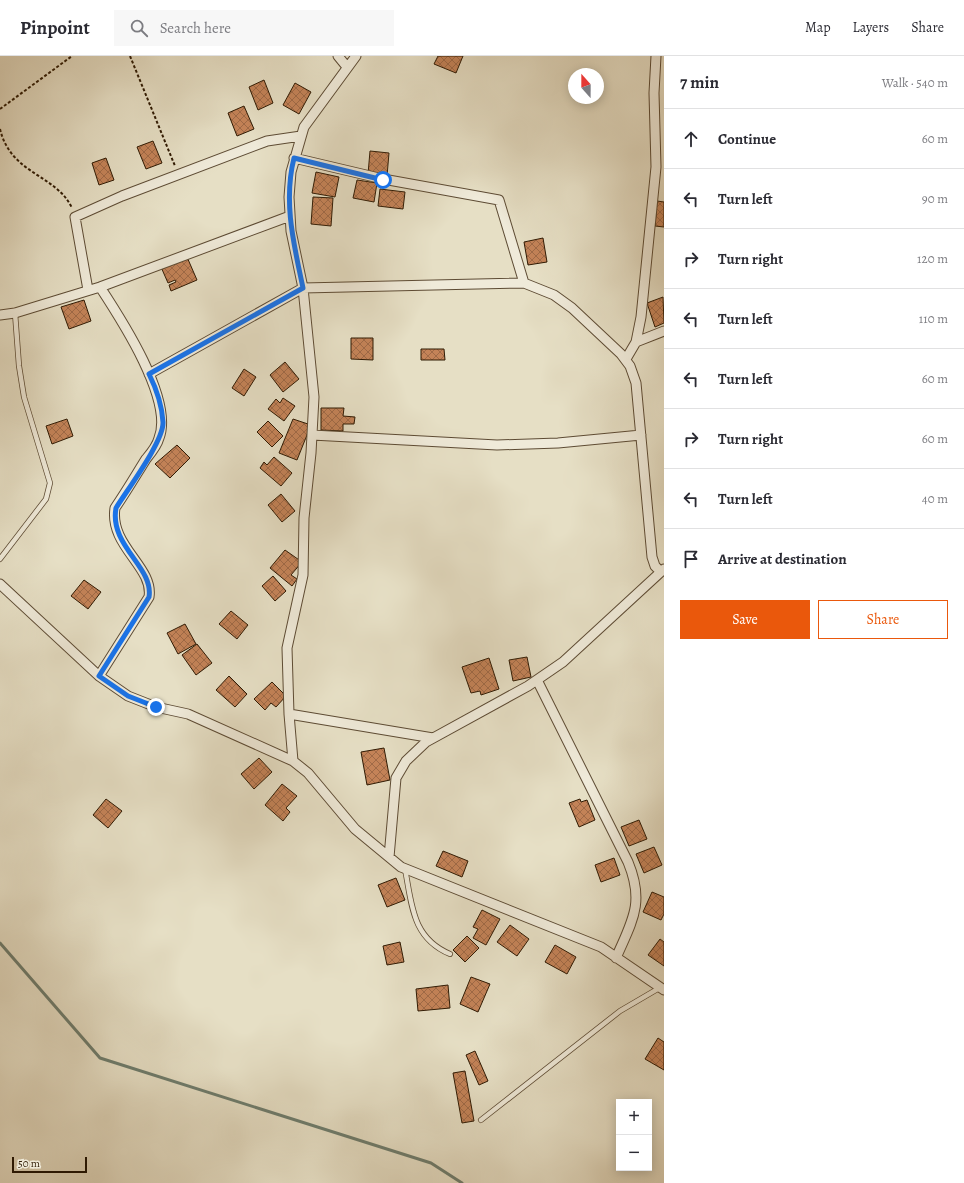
<!DOCTYPE html>
<html lang="en">
<head>
<meta charset="utf-8">
<style>
	body { margin:0; font-family:Alegreya,serif; background:#f7f7f7; color:#2b2b33 }
	.controls { position:absolute; right:12px; bottom:12px; display:grid; overflow:hidden; border-radius:0px; box-shadow:0 2px 10px #0003 }
	.controls button { width:36px; height:36px; display:grid; place-items:center; padding:0; border:0; border-bottom:1px solid #e1e1e2; background:#fff; color:#2b2b33; font:20px sans-serif }
	.compass { position:absolute; left:568px; top:12px; width:36px; height:36px; border-radius:50%; background:#fff; box-shadow:0 2px 10px #0003; rotate:339deg }
	.scale { position:absolute; left:12px; bottom:10px; width:75px; box-sizing:border-box; padding-left:4px; border:2px solid #2f1a03; border-top:0; font-size:11px; line-height:14px; white-space:nowrap; color:#2f1a03; -webkit-text-stroke:3px #efead9; paint-order:stroke }
	.stop { position:absolute; width:12px; height:12px; margin:-9px; border:3px solid #1a73e8; border-radius:50%; background:#fff }
	.stop.end { background:#1a73e8; border-color:#fff; box-shadow:0 1px 4px #0008 }
	.list { margin:0; padding:0; list-style:none }
	h2 { display:flex; justify-content:space-between; align-items:center; height:52px; margin:0; padding:0 16px; font-size:17px }
	h2 small { font-size:13px; font-weight:400; color:#7c7c81 }
	.list li { display:grid; grid-template-columns:26px 1fr auto; gap:12px; align-items:center; box-sizing:border-box; height:60px; padding:0 16px; border-top:1px solid #e1e1e2 }
	.list b { display:block; font-size:15px; white-space:nowrap }
	.list em { font-size:13px; font-style:normal; color:#7c7c81 }
	.actions { display:flex; gap:8px; padding:12px 16px }
	.actions a { flex:1; padding:9px 0; border:1px solid #ea580c; border-radius:0px; text-align:center; font-size:14px; color:#ea580c }
	.actions .main { background:#ea580c; color:#fff }
	.icon { flex:none; width:22px; height:22px; fill:none; stroke:currentColor; stroke-width:2; stroke-linecap:round; stroke-linejoin:round }
	.map { position:relative; flex:none; width:664px; height:1127px; overflow:hidden }
	header { display:flex; align-items:center; gap:24px; box-sizing:border-box; height:56px; padding:0 20px; background:#fff; border-bottom:1px solid #e1e1e2 }
	header strong { font-size:19px }
	nav { display:flex; gap:22px; margin-inline-start:auto; font-size:14px }
	.search { width:280px; height:36px; background:#f7f7f7; display:flex; align-items:center; gap:10px; box-sizing:border-box; padding:0 14px; border-radius:0px; color:#7c7c81; font-size:15px }
	main { display:flex }
	aside { flex:1; background:#fff }
	.map>svg:first-child { display:block }
</style>
</head>
<body>
<header>
<strong>Pinpoint</strong>
<div class="search"><svg class="icon" aria-label="search" viewBox="0 0 24 24"><circle cx="10" cy="10" r="6"/><path d="M15 15l6 6"/></svg>Search here</div>
<nav><a>Map</a><a>Layers</a><a>Share</a></nav>
</header>
<main>
<div class="map">
<svg width="664" height="1127" viewBox="0 0 664 1127">
	<defs>
		<pattern id="building-cross-hatch" width="8" height="8" patternUnits="userSpaceOnUse"><rect width="8" height="8" fill="#c48358"/><path d="M0 0l8 8M0 8l8-8" fill="none" stroke="#a06a47"/></pattern>
	</defs>
	<rect width="100%" height="100%" fill="#e6dfc5"/>
	<filter id="stains"><feTurbulence type="fractalNoise" baseFrequency=".005" numOctaves="4"/><feColorMatrix values="0 0 0 0 .2 0 0 0 0 .09 0 0 0 0 .02 0 0 0 .5 -.17"/></filter>
	<radialGradient id="worn" r=".72"><stop offset=".6" stop-color="#630" stop-opacity="0"/><stop offset="1" stop-color="#630" stop-opacity=".3"/></radialGradient>
	<g fill="none" stroke-linecap="round" stroke-linejoin="round">
		<path stroke="#6d7c6d" stroke-width="3" d="M 0,887 L 100,1002 L 431,1107 L 462,1127"/>
	</g>
	<path fill="url(#building-cross-hatch)" stroke="#2f1a03" d="M 438,0 L 463,0 L 456,17 L 434,8 Z
		M 264,24 L 273,47 L 258,54 L 249,31 Z
		M 295,27 L 311,36 L 299,58 L 283,49 Z
		M 244,50 L 254,73 L 237,80 L 228,57 Z
		M 153,85 L 162,107 L 146,113 L 137,91 Z
		M 370,95 L 389,97 L 387,120 L 368,118 Z
		M 106,102 L 114,124 L 99,129 L 92,107 Z
		M 316,116 L 339,121 L 335,141 L 312,137 Z
		M 357,124 L 377,127 L 374,146 L 353,142 Z
		M 380,133 L 405,136 L 403,153 L 378,150 Z
		M 313,141 L 333,142 L 331,170 L 311,168 Z
		M 657,145 L 664,146 L 664,171 L 655,170 Z
		M 543,182 L 547,206 L 528,209 L 524,186 Z
		M 187,201 L 197,224 L 171,235 L 169,229 L 176,226 L 175,224 L 168,227 L 161,211 Z
		M 663,241 L 664,267 L 655,271 L 647,247 Z
		M 84,244 L 91,265 L 69,273 L 61,251 Z
		M 351,282 L 373,282 L 373,304 L 351,303 Z
		M 421,293 L 444,293 L 445,304 L 421,304 Z
		M 285,306 L 299,323 L 283,336 L 270,319 Z
		M 244,313 L 256,321 L 244,340 L 232,332 Z
		M 283,342 L 295,350 L 284,365 L 268,353 L 276,343 L 280,347 Z
		M 321,352 L 344,352 L 343,360 L 355,361 L 354,368 L 343,368 L 343,375 L 321,374 Z
		M 67,363 L 73,380 L 52,388 L 46,370 Z
		M 293,363 L 311,369 L 297,404 L 279,397 Z
		M 268,365 L 283,380 L 272,391 L 257,376 Z
		M 177,389 L 190,402 L 170,422 L 155,408 Z
		M 274,401 L 292,417 L 281,430 L 260,412 L 264,406 L 267,409 Z
		M 281,438 L 295,455 L 282,466 L 268,449 Z
		M 285,494 L 302,506 L 291,519 L 297,523 L 292,530 L 270,512 Z
		M 273,520 L 286,535 L 275,545 L 262,530 Z
		M 84,524 L 101,536 L 88,553 L 71,540 Z
		M 231,555 L 248,569 L 237,583 L 219,568 Z
		M 185,568 L 196,588 L 178,598 L 167,577 Z
		M 197,588 L 212,607 L 196,619 L 182,599 Z
		M 527,601 L 531,621 L 513,625 L 509,604 Z
		M 489,602 L 499,633 L 481,639 L 480,635 L 471,637 L 462,611 Z
		M 229,620 L 247,638 L 235,651 L 216,634 Z
		M 272,626 L 286,640 L 276,651 L 271,647 L 265,654 L 254,643 Z
		M 384,692 L 390,724 L 367,729 L 361,696 Z
		M 259,702 L 272,716 L 254,733 L 241,718 Z
		M 282,728 L 297,740 L 286,752 L 290,756 L 283,765 L 265,749 Z
		M 106,743 L 122,755 L 108,772 L 93,759 Z
		M 580,743 L 581,746 L 587,744 L 595,764 L 579,771 L 569,747 Z
		M 639,764 L 647,783 L 629,790 L 621,771 Z
		M 654,791 L 662,809 L 644,817 L 636,798 Z
		M 443,795 L 468,805 L 462,821 L 436,810 Z
		M 614,802 L 620,819 L 601,826 L 595,809 Z
		M 396,822 L 405,844 L 387,851 L 378,829 Z
		M 652,836 L 664,841 L 664,858 L 661,864 L 643,856 Z
		M 482,854 L 500,863 L 486,889 L 473,882 L 478,873 L 473,871 Z
		M 510,869 L 529,883 L 517,900 L 497,886 Z
		M 467,880 L 479,892 L 465,906 L 453,894 Z
		M 660,883 L 664,886 L 664,910 L 648,899 Z
		M 400,886 L 404,906 L 387,909 L 383,890 Z
		M 555,889 L 576,901 L 567,918 L 545,906 Z
		M 471,921 L 490,928 L 478,956 L 460,948 Z
		M 448,929 L 450,952 L 418,955 L 416,933 Z
		M 658,982 L 664,986 L 664,1014 L 645,1003 Z
		M 475,995 L 488,1025 L 479,1029 L 466,999 Z
		M 465,1015 L 474,1065 L 462,1067 L 453,1017 Z"/>
	<g fill="none" stroke-linecap="round" stroke-linejoin="round">
		<g stroke="#5d4b34" stroke-width="6">
			<path id="service" d="M 0,503 L 46,443 L 50,427 L 24,341 L 19,310 L 15,257
				M 405,813 C 412,849 412,882 450,898
				M 481,1064 L 620,955 L 661,931"/>
		</g>
		<g stroke="#5d4b34" stroke-width="11">
			<path id="minor" d="M 338,0 L 347,11
				M 294,102 L 383,123 L 499,144 L 524,227
				M 88,234 L 75,161 L 122,140 L 267,85 L 301,80
				M 0,259 L 15,257 L 100,231 L 290,160
				M 636,286 L 664,275
				M 626,303 L 636,286 L 641,261 L 656,111 L 654,37 L 656,0
				M 149,318 L 303,232 L 524,227 L 554,239 L 572,252 L 621,298 L 630,310 L 636,327 L 652,501 L 655,510 L 661,516
				M 312,379 L 497,389 L 558,387 L 641,379
				M 0,528 L 99,620 L 128,640 L 156,651 L 188,658 L 293,705 L 308,717 L 355,773 L 401,811 L 601,891 L 664,934
				M 99,620 L 149,541 C 154,511 109,490 115,452 C 126,436 136,419 146,403 C 151,397 157,390 159,382 C 174,344 121,263 100,231
				M 537,624 L 628,806 C 645,847 632,865 616,902
				M 289,658 L 433,682
				M 293,705 L 289,658 L 287,592 L 303,519 L 304,462 L 311,397 L 314,341 L 303,232 L 291,175 L 289,141 L 291,116 L 304,71 L 356,0
				M 389,801 L 396,722 L 406,705 L 426,686 L 528,630 L 563,606 L 664,513"/>
		</g>
		<path stroke="#2f1a03" stroke-width="2" stroke-dasharray="3 2" stroke-linecap="butt" d="M 130,0 L 175,110
			M 0,53 L 72,0
			M 0,73 C 11,119 56,118 72,152"/>
		<use href="#service" stroke="#efead9" stroke-width="4.5"/>
		<use href="#minor" stroke="#efead9" stroke-width="9"/>
	</g>
	<g fill="none" stroke-linecap="round" stroke-linejoin="round">
		<path stroke="#1a73e8" stroke-width="5" d="M 156,651 L 128,640 L 99,620 L 149,541 C 154,511 109,490 116,452 C 127,434 164,385 163,366 C 162,350 156,332 149,318 L 303,232 C 294,189 283,146 294,102 L 383,124"/>
	</g>
	<rect width="100%" height="100%" filter="url(#stains)"/>
	<rect width="100%" height="100%" fill="url(#worn)"/>
</svg>
<div class="controls">
<button>+</button>
<button>−</button>
</div>
<svg class="compass" viewBox="-18 -18 36 36"><path d="M0-13l5 13h-10z" fill="#e53935"/><path d="M0 13l5-13h-10z" fill="#7c7c81"/></svg>
<div class="scale">50 m</div>
<div class="stop" style="left:383px;top:124px"></div>
<div class="stop end" style="left:156px;top:651px"></div>
</div>
<aside>
<h2>7 min<small>Walk · 540 m</small></h2>
<ul class="list">
<li><svg class="icon" aria-label="ahead" viewBox="0 0 24 24"><path d="M12 20V5M6 11l6-6 6 6"/></svg><div><b>Continue</b></div><em>60 m</em></li>
<li><svg class="icon" aria-label="left" viewBox="0 0 24 24"><path d="M17 20v-9H6M10 6l-5 5 5 5"/></svg><div><b>Turn left</b></div><em>90 m</em></li>
<li><svg class="icon" aria-label="right" viewBox="0 0 24 24"><path d="M7 20v-9h11M14 6l5 5-5 5"/></svg><div><b>Turn right</b></div><em>120 m</em></li>
<li><svg class="icon" aria-label="left" viewBox="0 0 24 24"><path d="M17 20v-9H6M10 6l-5 5 5 5"/></svg><div><b>Turn left</b></div><em>110 m</em></li>
<li><svg class="icon" aria-label="left" viewBox="0 0 24 24"><path d="M17 20v-9H6M10 6l-5 5 5 5"/></svg><div><b>Turn left</b></div><em>60 m</em></li>
<li><svg class="icon" aria-label="right" viewBox="0 0 24 24"><path d="M7 20v-9h11M14 6l5 5-5 5"/></svg><div><b>Turn right</b></div><em>60 m</em></li>
<li><svg class="icon" aria-label="left" viewBox="0 0 24 24"><path d="M17 20v-9H6M10 6l-5 5 5 5"/></svg><div><b>Turn left</b></div><em>40 m</em></li>
<li><svg class="icon" aria-label="arrive" viewBox="0 0 24 24"><path d="M6 21V4h12l-3 4 3 4H6"/></svg><div><b>Arrive at destination</b></div></li>
</ul>
<div class="actions"><a class="main">Save</a><a>Share</a></div>
</aside>
</main>
</body>
</html>
